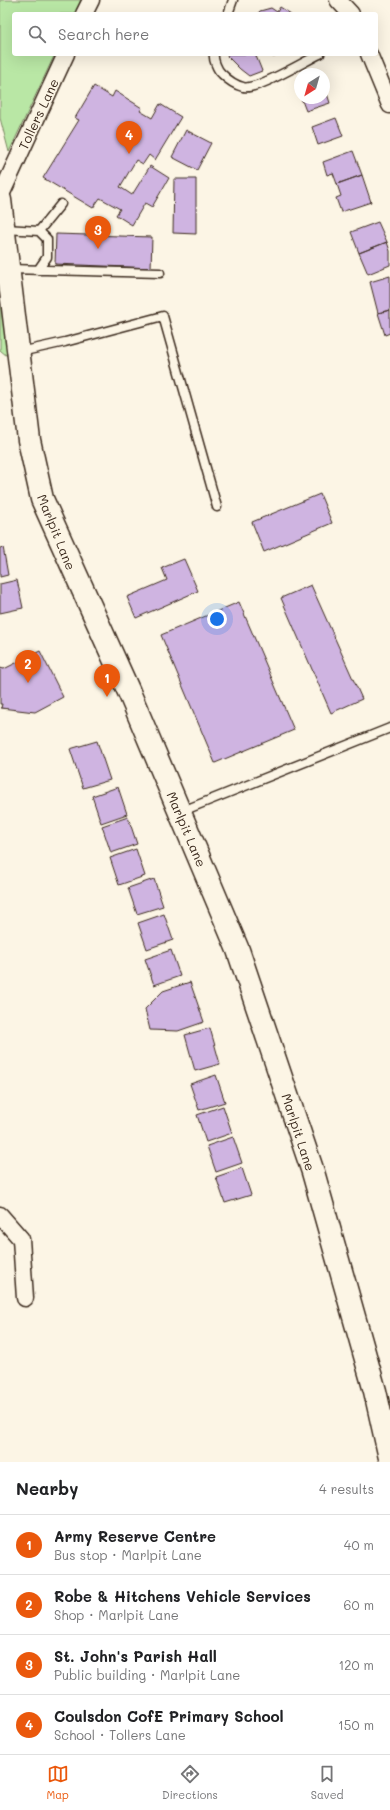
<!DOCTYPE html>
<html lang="en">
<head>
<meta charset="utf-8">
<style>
	body { margin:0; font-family:Mali,sans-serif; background:#f6f6f6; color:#202124 }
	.compass { position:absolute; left:294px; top:68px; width:36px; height:36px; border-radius:50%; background:#fff; box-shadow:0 4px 16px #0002; rotate:217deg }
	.you { position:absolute; left:217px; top:619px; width:14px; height:14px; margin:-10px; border:3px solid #fff; border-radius:50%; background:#1a73e8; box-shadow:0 0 0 6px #1a73e833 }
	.badge { display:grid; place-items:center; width:26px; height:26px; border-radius:50%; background:#ea580c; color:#fff; font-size:13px; font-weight:700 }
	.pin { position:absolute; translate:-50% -33px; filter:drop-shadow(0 1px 2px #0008) }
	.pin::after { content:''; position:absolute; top:21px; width:14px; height:12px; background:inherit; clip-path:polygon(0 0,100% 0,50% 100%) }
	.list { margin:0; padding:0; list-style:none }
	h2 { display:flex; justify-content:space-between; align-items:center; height:52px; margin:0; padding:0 16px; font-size:17px }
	h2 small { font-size:13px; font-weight:400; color:#757577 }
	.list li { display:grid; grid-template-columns:26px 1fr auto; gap:12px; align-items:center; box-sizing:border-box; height:60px; padding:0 16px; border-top:1px solid #e0e0e0 }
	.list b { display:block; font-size:15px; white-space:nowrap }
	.list p { margin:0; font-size:13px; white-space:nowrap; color:#757577 }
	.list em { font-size:13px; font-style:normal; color:#757577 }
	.icon { flex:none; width:22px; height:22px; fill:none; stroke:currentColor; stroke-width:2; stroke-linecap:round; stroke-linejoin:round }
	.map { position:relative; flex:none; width:390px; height:1462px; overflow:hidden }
	.search { position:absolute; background:#fff; box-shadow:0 4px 16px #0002; left:12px; right:12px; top:12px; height:44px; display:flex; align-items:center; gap:10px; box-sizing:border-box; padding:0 14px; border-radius:4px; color:#757577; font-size:15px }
	.sheet { height:292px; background:#fff }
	nav { display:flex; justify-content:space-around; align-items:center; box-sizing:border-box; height:56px; border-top:1px solid #e0e0e0; background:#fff; font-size:11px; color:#757577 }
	nav a { display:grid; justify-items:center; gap:2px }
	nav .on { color:#ea580c }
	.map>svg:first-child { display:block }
</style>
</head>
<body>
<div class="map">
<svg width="390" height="1462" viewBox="0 0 390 1462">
	<rect width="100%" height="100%" fill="#fcf5e5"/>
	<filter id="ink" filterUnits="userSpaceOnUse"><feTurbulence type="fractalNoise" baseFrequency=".025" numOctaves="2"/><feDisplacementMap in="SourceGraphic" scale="8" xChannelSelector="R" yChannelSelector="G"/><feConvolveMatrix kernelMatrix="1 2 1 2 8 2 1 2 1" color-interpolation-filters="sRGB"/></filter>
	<g filter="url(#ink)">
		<path fill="#b9e7a5" stroke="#7a8862" d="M 0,0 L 81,0 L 75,14 L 14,14 L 14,54 L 55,54 L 9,152 L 0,118 Z
			M 0,279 L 0,283 L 7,356 L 0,350 Z"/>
		<path fill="#cfb4e1" stroke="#3b2a1e" d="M 280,7 L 291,14 L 257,14 L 260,11 L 271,8 L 277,12 Z
			M 228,54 L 257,54 L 256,56 L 262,71 L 249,76 L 240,69 L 227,56 Z
			M 263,54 L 281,54 L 274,57 Z
			M 324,84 L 330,103 L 306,111 L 301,98 L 324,98 Z
			M 94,86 L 112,97 L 115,91 L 142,108 L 140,111 L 152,118 L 160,104 L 181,117 L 155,160 L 149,155 L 143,164 L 136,160 L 120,187 L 132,195 L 150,166 L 169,178 L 152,207 L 145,203 L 132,225 L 116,215 L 120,209 L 100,198 L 93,208 L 43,178 L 79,120 L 75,118 Z
			M 336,118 L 343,136 L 318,145 L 312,127 Z
			M 186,130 L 211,143 L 197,170 L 172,157 Z
			M 353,151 L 362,175 L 337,184 L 333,173 L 327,175 L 323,162 Z
			M 362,175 L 371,202 L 341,212 L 336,198 L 341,196 L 337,184 Z
			M 174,179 L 196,179 L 196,234 L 173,233 Z
			M 378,222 L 387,242 L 359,253 L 351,232 Z
			M 56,234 L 152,237 L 151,268 L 55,264 Z
			M 387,242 L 390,251 L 390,265 L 368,274 L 359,253 Z
			M 390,276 L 390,310 L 378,313 L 370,282 Z
			M 390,310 L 390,333 L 385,335 L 378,313 Z
			M 320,494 L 332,523 L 264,552 L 252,522 Z
			M 3,547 L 8,575 L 0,577 L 0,548 Z
			M 184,559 L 198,591 L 136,618 L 127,597 L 167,580 L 162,568 Z
			M 17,580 L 23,608 L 0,613 L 0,584 Z
			M 311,585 L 362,699 L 331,713 L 281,598 Z
			M 239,602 L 294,730 L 215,763 L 161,635 Z
			M 40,651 L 63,697 L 35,712 L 1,708 L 2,704 L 0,704 L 0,668 L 4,669 Z
			M 97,741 L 110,780 L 83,788 L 70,749 Z
			M 118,787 L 127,814 L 101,823 L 92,796 Z
			M 128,817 L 137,844 L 111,853 L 102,826 Z
			M 136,849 L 145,876 L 119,885 L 110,858 Z
			M 154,879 L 163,906 L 137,914 L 128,888 Z
			M 164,914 L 173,940 L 147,949 L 138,923 Z
			M 171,950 L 180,976 L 154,985 L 145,959 Z
			M 190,982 L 204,1022 L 178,1031 L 150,1030 L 145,1009 L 163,991 Z
			M 210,1028 L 220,1064 L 195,1071 L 185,1035 Z
			M 216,1075 L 225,1102 L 199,1110 L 190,1084 Z
			M 223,1106 L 232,1133 L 206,1142 L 197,1115 Z
			M 233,1137 L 242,1163 L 216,1172 L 207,1146 Z
			M 242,1168 L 251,1195 L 225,1203 L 216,1177 Z"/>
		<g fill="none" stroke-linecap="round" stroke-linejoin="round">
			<g stroke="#3b2a1e" stroke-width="11">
				<path id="service" d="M 228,14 L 233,0
					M 214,54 C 213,59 217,70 222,74 C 227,79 235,85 243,87 C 256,91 305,61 320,54
					M 5,229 L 39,231 L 61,204
					M 9,269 L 160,273
					M 38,270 L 47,257 L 47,239 L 39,231
					M 20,352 L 65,342 L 163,316 L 217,507
					M 180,812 L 390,728"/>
			</g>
			<g stroke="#3b2a1e" stroke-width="19">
				<path id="minor" d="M 338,0 L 351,14
					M 84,14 L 91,0
					M 369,54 L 390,105
					M 0,197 L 66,54
					M 0,1215 L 21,1239 L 25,1298"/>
			</g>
			<g stroke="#3b2a1e" stroke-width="25">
				<path id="secondary" d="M 0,200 L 29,440 L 42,499 L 129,692 L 238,950 L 313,1172 L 375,1391 L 390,1458"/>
			</g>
			<use href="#service" stroke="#fcf5e5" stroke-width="8"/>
			<use href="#minor" stroke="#fcf5e5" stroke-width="16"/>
			<use href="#secondary" stroke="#fcf5e5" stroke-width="22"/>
		</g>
	</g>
	<g text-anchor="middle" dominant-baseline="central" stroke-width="3" stroke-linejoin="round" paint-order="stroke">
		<g font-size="13" fill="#3b2a1e" stroke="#fcf5e5">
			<text transform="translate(38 114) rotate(-65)">Tollers Lane</text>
			<text transform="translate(57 532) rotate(68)">Marlpit Lane</text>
			<text transform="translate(187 829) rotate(67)">Marlpit Lane</text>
			<text transform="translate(299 1132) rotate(72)">Marlpit Lane</text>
		</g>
	</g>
</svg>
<svg class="compass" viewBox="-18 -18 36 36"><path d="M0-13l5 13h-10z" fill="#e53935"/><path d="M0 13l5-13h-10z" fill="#757577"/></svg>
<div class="you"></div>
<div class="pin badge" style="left:107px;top:697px">1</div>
<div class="pin badge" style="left:28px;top:683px">2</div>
<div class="pin badge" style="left:98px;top:249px">3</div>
<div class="pin badge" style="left:129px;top:154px">4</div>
<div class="search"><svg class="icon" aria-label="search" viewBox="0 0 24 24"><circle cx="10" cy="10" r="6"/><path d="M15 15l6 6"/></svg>Search here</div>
</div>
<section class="sheet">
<h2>Nearby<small>4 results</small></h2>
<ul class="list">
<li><span class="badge">1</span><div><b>Army Reserve Centre</b><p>Bus stop · Marlpit Lane</p></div><em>40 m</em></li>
<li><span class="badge">2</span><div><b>Robe &amp; Hitchens Vehicle Services</b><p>Shop · Marlpit Lane</p></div><em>60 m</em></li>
<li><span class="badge">3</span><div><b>St. John's Parish Hall</b><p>Public building · Marlpit Lane</p></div><em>120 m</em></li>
<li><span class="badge">4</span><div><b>Coulsdon CofE Primary School</b><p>School · Tollers Lane</p></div><em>150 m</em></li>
</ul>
</section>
<nav>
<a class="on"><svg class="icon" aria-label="map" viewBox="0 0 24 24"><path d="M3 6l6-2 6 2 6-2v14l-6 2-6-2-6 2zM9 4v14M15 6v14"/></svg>Map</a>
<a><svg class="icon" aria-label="directions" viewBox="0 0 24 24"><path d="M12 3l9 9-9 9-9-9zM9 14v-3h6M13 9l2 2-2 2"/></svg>Directions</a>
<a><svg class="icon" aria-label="saved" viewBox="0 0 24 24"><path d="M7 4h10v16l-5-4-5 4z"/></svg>Saved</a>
</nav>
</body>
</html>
